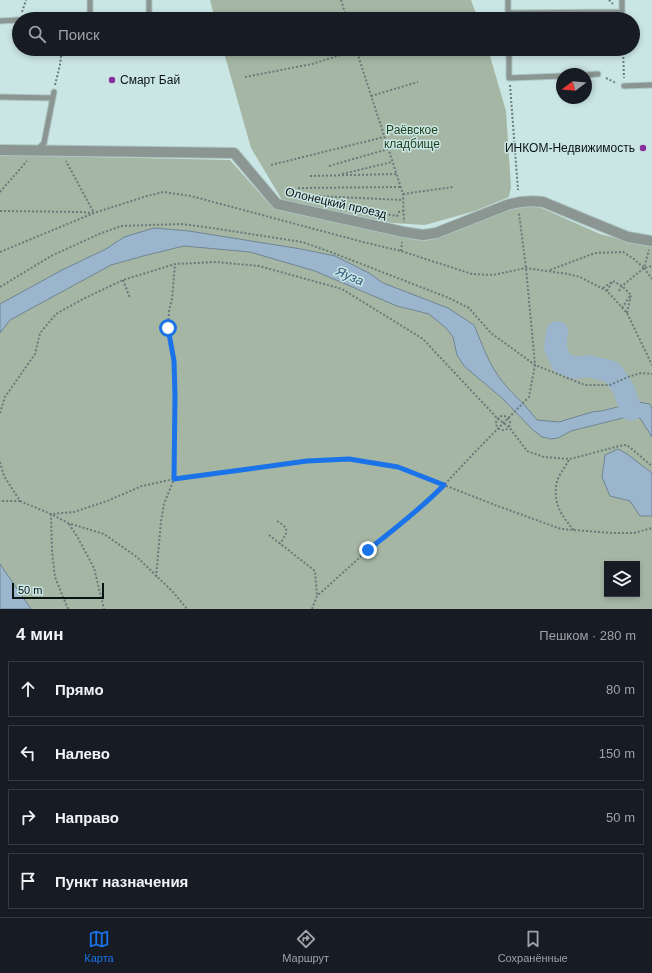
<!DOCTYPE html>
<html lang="ru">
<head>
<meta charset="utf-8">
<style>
	body { margin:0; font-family:Helvetica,sans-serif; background:#242831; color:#f1f3f6 }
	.controls { position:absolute; right:12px; bottom:12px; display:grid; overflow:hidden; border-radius:0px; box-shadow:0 2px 6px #0003 }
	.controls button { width:36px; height:36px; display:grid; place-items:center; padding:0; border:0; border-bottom:1px solid #363941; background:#171b24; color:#f1f3f6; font:20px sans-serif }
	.compass { position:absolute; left:556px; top:68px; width:36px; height:36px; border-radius:50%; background:#171b24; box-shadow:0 2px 6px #0003; rotate:254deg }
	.scale { position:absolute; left:12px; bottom:10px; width:92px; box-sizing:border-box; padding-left:4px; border:2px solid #091312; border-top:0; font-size:11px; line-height:14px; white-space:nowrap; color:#091312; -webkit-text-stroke:3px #cae6e4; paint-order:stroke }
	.stop { position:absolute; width:12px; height:12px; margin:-9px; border:3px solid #1a73e8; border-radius:50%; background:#fff }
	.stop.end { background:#1a73e8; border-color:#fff; box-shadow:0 1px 4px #0008 }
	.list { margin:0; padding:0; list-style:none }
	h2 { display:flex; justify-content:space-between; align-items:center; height:52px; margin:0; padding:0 16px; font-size:17px }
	h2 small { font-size:13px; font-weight:400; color:#9ea1a6 }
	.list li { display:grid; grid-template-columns:26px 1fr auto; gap:12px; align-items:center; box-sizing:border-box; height:56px; margin:0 8px 8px; padding:0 8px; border:1px solid #363941; border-radius:0px }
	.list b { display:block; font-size:15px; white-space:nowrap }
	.list em { font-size:13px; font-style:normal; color:#9ea1a6 }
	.icon { flex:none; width:22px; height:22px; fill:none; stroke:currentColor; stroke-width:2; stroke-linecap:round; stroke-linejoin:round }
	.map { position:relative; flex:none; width:652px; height:609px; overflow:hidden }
	.search { position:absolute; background:#171b24; box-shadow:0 2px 6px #0003; left:12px; right:12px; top:12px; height:44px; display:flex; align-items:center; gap:10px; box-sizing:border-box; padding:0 14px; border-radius:22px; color:#9ea1a6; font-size:15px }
	.sheet { height:308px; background:#171b24 }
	nav { display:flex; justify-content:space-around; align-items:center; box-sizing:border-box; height:56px; border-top:1px solid #363941; background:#171b24; font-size:11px; color:#9ea1a6 }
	nav a { display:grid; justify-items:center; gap:2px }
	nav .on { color:#1a73e8 }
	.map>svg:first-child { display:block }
</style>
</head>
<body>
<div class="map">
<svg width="652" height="609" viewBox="0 0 652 609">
	<rect width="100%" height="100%" fill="#cae6e4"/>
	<path fill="#a6b6a4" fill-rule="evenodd" d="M 210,0 L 471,0 L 478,19 L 215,19 Z
		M 223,49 L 488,49 L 506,111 L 511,187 L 509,197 L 475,211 L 425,225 L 392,223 L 282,200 L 251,148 Z
		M 0,155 L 230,160 L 274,209 L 426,241 L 516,207 L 537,206 L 600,234 L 639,244 L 652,245 L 652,609 L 0,609 ZM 607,564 L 637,564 L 637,594 L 607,594 Z"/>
	<path fill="#9bb6cc" stroke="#6f8594" d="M 154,228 L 189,231 L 301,249 L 335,256 L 369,273 L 383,283 L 448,308 L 474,325 C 482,344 489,365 502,381 C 513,395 527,406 537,420 L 559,422 L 592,412 L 601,411 L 638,402 L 650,404 L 652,409 L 652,437 L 640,418 L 631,416 L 571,431 L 558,438 L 551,439 L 542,437 L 533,430 L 502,398 L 464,366 L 457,355 L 453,337 L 446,328 L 429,314 L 397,306 L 315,271 L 250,252 L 184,246 L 147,255 L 111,265 L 10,320 L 0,333 L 0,304 L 62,270 L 106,249 L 124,237 Z
		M 618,449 L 627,454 L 652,473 L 652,516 L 640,516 L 630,501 L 610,496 L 602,477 L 605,455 Z
		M 0,564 L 31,609 L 0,609 Z"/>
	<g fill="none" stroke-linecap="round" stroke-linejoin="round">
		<path stroke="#9bb6cc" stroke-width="22" d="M 557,332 L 555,347 L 562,363 L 575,368 L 588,366 L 612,372 L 623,388 L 631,410"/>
		<g stroke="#abc4c2" stroke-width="7">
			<path id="service" d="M 149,0 L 149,19
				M 508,0 L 508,19
				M 508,13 L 622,12 L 622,0
				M 45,19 L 90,17 L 90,0
				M 0,21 L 19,20
				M 509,49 L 509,78 L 562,76
				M 586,75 L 598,74
				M 624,86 L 652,85
				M 0,97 L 53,98
				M 37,150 L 44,143 L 54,92"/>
		</g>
		<g stroke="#abc4c2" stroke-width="12">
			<path id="minor" d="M 0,150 L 234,153 L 277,204 L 404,232 L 423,235 L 436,233 L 507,205 C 520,201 530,200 543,202 L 628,237 L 652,241"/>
		</g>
		<path stroke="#687b7a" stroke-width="2" stroke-dasharray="2 2" stroke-linecap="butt" d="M 341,0 L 347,19
			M 609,0 L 613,4
			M 22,12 L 26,0
			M 356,49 L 403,194 L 404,222
			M 623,49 L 624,78
			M 245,77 L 312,64 L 357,50
			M 606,78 L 616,83
			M 55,85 L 60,65 L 62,49
			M 510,85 L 518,190
			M 371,96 L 418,82
			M 271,165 L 384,137
			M 329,166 L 388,149
			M 342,174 L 392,162
			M 310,176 L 396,174
			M 298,188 L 401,187
			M 0,192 L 27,161
			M 403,194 L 453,187
			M 295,195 L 403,200
			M 361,210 L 397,216 L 399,212 L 403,211
			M 0,211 L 81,212 L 94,213 L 66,161
			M 401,251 L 402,242
			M 0,252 L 94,213 L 147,196 L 163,192 L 191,196 L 363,242 L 401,251 L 472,274 L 493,275 L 526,268 L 568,274 L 580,277 L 607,291 L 627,313 L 652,365
			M 644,268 L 652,279
			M 550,270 L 595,253 L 623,252 L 634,259 L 644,268 L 652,266
			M 123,280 L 130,298
			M 613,281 L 622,286 L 631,295
			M 0,287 L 51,256 L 99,234 L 121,226 L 181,224 L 212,228 L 302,242 L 328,251 L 449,298 L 469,308 L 491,333 L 535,365 L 585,385 L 610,385 L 628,377 L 641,373 L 652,374
			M 603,288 L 613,281
			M 607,291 L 612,282
			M 619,291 L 622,286 L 644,268 L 649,250
			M 622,308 L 630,296
			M 627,313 L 631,295
			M 0,413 L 5,397 L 35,354 L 40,333 L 56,314 L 83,299 L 123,280 L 175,264 L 216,262 L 259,266 L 342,289 L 423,339 L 497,418 L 509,427 L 527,451 L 544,457 L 570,459 L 619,446 L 627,445 L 652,466
			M496 423a7 7 0 1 1 14 0a7 7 0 1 1-14 0Z
			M 0,462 L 4,476 L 20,501 L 0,501
			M 20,501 L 51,514 L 68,523 L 104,534 L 137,557 L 174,593 L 187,609
			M 277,521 C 290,529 288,531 280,544
			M 69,524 L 78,538 L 94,568 L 104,609
			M 574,530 L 612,533 L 634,533 L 652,528
			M 269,535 L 315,571 L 317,596
			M 156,577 L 161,521 L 164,504 L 174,479 L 175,396 L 174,361 L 168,328 L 169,311 L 172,299 L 175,264
			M 68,609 L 55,577 L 52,552 L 51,514 L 74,512 L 107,501 L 142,486 L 174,479 L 307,461 L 349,459 L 398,467 L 495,505 L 561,529 L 574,530 C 563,518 554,505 556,488 C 556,478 564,469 569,460
			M 312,609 L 317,596 L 368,550 L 402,523 L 430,500 L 475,452 L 529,397 L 535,365 L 526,268 L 519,213"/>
		<use href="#service" stroke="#8b9591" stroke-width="5"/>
		<use href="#minor" stroke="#8b9591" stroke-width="10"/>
	</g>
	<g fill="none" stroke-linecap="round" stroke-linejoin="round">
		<path stroke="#1a73e8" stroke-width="5" d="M 168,328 L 174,361 L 175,396 L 174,479 L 307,461 L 349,459 L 398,467 L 444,485 C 421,509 394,529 368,550"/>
	</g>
	<g fill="#85309d" stroke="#cae6e4" stroke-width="1.5">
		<circle cx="112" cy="80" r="4"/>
		<circle cx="643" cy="148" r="4"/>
	</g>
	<g text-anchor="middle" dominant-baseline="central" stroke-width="3" stroke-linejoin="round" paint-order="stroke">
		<g font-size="12" fill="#091312" stroke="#cae6e4" text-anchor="start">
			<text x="120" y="80">Смарт Бай</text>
			<text x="635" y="148" text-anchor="end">ИНКОМ-Недвижимость</text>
		</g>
		<g font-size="12" fill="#1d3f1a" stroke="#cae6e4">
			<text x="412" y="130">Раёвское<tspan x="412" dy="14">кладбище</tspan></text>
		</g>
		<g font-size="12" fill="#091312" stroke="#cae6e4">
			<text transform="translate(336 203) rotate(13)">Олонецкий проезд</text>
		</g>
		<g font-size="13" font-style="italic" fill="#2d5a7b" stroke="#cae6e4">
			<text transform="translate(350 276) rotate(23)">Яуза</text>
		</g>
	</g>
</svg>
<div class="controls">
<button><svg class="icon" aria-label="layers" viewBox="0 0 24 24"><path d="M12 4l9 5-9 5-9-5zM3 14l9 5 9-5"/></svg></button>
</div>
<svg class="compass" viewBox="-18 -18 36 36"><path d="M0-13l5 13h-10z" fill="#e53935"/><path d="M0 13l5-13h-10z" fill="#9ea1a6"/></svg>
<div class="scale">50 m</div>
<div class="stop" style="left:168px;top:328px"></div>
<div class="stop end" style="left:368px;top:550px"></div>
<div class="search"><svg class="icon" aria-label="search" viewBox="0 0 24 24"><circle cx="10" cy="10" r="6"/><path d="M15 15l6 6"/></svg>Поиск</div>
</div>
<section class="sheet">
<h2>4 мин<small>Пешком · 280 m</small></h2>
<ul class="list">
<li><svg class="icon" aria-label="ahead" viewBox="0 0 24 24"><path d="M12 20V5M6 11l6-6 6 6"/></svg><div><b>Прямо</b></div><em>80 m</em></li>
<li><svg class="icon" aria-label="left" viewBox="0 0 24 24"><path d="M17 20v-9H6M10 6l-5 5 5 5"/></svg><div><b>Налево</b></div><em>150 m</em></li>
<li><svg class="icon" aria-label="right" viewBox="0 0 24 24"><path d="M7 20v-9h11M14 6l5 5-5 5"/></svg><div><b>Направо</b></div><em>50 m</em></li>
<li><svg class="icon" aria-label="arrive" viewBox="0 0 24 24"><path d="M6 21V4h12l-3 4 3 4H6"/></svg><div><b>Пункт назначения</b></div></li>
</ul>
</section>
<nav>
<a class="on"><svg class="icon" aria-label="map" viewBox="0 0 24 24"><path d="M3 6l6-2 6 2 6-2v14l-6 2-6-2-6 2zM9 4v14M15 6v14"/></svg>Карта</a>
<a><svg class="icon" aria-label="directions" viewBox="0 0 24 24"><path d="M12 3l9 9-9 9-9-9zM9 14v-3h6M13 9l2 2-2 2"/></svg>Маршрут</a>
<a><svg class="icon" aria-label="saved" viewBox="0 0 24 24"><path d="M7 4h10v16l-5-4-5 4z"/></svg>Сохранённые</a>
</nav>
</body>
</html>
